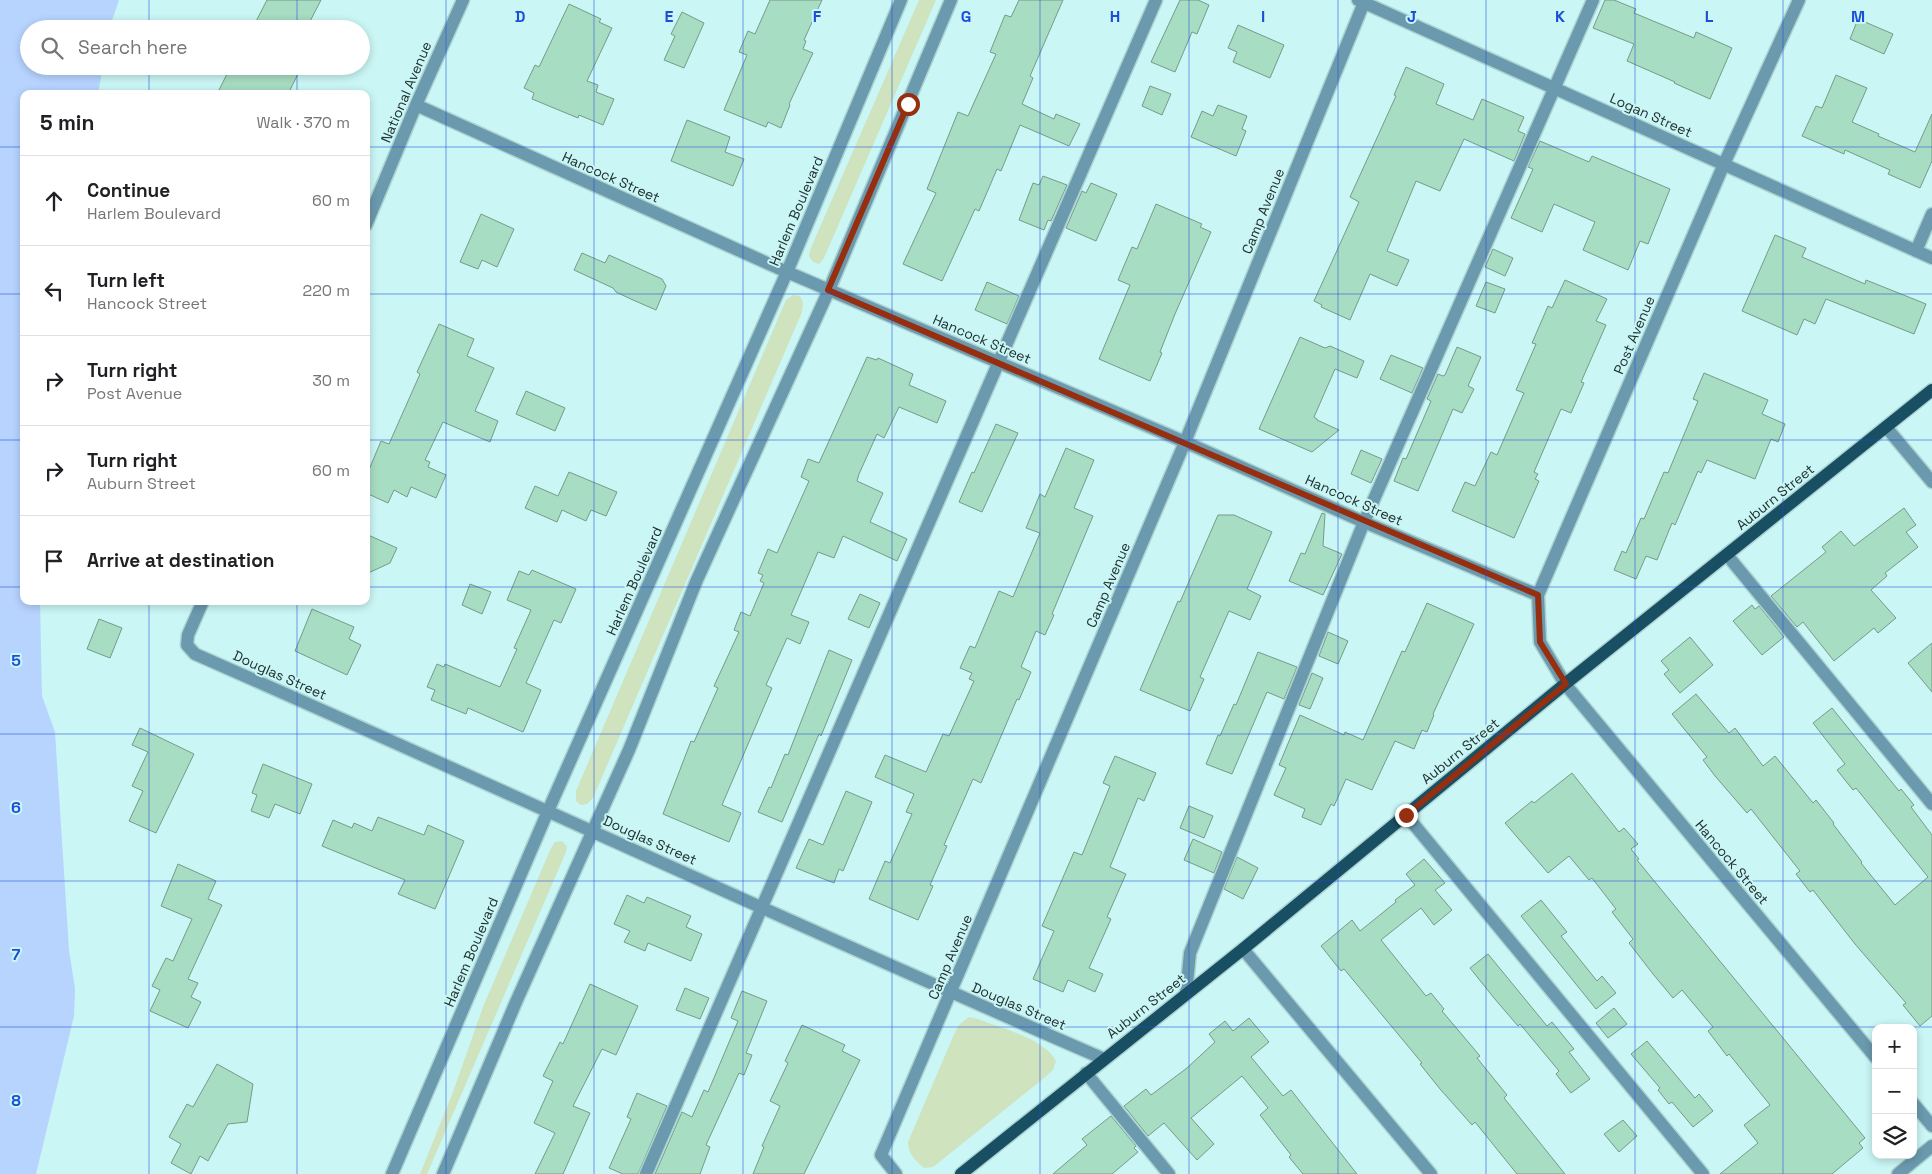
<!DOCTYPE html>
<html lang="en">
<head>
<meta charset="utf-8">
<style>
	body { margin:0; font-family:"Space Grotesk",sans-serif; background:#f2f2f2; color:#202124 }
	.controls { position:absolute; right:15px; bottom:15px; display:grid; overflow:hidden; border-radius:10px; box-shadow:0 2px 8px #0003 }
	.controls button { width:45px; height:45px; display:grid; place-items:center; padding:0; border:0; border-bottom:1px solid #e0e0e0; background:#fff; color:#202124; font:25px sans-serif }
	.stop { position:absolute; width:15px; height:15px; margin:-11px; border:4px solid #962e10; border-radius:50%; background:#fff }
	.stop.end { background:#962e10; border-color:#fff; box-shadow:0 1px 5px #0008 }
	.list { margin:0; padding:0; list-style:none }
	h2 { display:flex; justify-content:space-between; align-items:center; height:65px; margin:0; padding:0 20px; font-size:21px }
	h2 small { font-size:16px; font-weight:400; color:#757577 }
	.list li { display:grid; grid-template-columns:32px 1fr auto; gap:15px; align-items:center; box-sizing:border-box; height:90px; padding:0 20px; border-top:1px solid #e0e0e0 }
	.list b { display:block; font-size:19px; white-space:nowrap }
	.list p { margin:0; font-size:16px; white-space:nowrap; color:#757577 }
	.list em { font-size:16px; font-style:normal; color:#757577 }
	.icon { flex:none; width:28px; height:28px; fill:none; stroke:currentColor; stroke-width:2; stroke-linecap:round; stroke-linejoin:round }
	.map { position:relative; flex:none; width:1932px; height:1174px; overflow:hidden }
	.search { position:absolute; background:#fff; box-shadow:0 2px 8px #0003; left:20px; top:20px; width:350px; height:55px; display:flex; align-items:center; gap:12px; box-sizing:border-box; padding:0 18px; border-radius:28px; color:#757577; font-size:19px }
	.panel { position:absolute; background:#fff; box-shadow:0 2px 8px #0003; left:20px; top:90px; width:350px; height:515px; border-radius:10px }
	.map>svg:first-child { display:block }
</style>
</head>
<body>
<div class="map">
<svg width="1932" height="1174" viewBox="0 0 1932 1174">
	<rect width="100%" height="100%" fill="#caf6f5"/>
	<path fill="#cfe3bf" d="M 919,0 L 936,0 L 824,258 L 819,264 L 813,262 L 809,256 L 810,250 Z
		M 793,295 L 800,296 L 803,302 L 802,312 L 593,798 L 587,804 L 581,805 L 576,801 L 576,791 L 786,300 Z
		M 562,841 L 567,846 L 566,852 L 427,1174 L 420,1174 L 453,1092 L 483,1007 L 551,848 L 555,842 Z
		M 969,1017 L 978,1019 C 1001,1028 1045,1039 1056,1061 L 1053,1070 L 1043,1079 L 933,1167 L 924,1168 C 915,1160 908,1154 908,1142 L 955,1032 L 960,1024 Z"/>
	<path fill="#b7d4ff" d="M 0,0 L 119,0 L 109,29 L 29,29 L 29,66 L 103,66 L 98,94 L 24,94 L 24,601 L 40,601 L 42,696 L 55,732 L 69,950 L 75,989 L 74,1016 L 36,1174 L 0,1174 Z"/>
	<path fill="#a7ddc2" stroke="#789a89" d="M 267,0 L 321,0 L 306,29 L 252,29 Z
		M 770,0 L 822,0 L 804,40 L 806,41 L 803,49 L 813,53 L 789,104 L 790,105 L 781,128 L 768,122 L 766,127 L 724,110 L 747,55 L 739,52 L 748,31 L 755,34 Z
		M 1019,0 L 1063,0 L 1030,76 L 1033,78 L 1022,104 L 1054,119 L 1056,114 L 1080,124 L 1069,146 L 1020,125 L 1001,171 L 997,169 L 979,211 L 975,209 L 942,281 L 903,264 L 936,193 L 927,189 L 958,112 L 968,116 L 996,54 L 990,52 L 1005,15 L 1011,17 Z
		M 1180,0 L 1198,0 L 1209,5 L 1197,34 L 1192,32 L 1175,72 L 1151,62 Z
		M 1605,0 L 1614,0 L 1636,9 L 1634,13 L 1694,38 L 1696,32 L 1732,48 L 1710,99 L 1674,83 L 1675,82 L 1627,61 L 1634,44 L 1593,28 Z
		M 569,4 L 601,19 L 599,22 L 612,28 L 587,81 L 598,85 L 596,92 L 614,99 L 603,125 L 579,115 L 578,118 L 532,99 L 534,93 L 524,88 L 535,65 L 539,67 Z
		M 682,12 L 704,23 L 684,68 L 664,60 L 675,36 L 671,34 Z
		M 1858,19 L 1893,34 L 1884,54 L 1850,39 Z
		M 1238,25 L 1284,45 L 1270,78 L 1233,62 L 1237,52 L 1228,48 Z
		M 231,66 L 302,66 L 288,94 L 217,94 Z
		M 1406,67 L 1444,84 L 1436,104 L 1473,120 L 1482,99 L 1524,117 L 1518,131 L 1525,134 L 1514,161 L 1464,139 L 1440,191 L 1416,181 L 1387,251 L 1409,260 L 1397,286 L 1370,274 L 1350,320 L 1321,307 L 1322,305 L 1314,301 L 1359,202 L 1350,197 L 1396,96 L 1394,95 Z
		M 1836,75 L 1867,88 L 1852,122 L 1879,134 L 1878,136 L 1915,152 L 1932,114 L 1932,161 L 1920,188 L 1888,174 L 1890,170 L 1845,150 L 1844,154 L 1802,136 L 1816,106 L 1822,108 Z
		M 1150,86 L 1171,94 L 1162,115 L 1142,106 Z
		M 1218,105 L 1247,116 L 1242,129 L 1246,131 L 1236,156 L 1191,137 L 1202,111 L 1213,116 Z
		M 687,120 L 730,137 L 725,152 L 744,159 L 733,186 L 671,161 Z
		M 1540,141 L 1589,162 L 1592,156 L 1670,189 L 1648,244 L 1640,241 L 1628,270 L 1583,250 L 1595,222 L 1554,204 L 1542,232 L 1511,218 L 1533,169 L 1528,167 Z
		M 1043,176 L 1067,185 L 1051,221 L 1048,220 L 1044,230 L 1019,220 L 1033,183 L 1039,185 Z
		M 1091,183 L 1117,194 L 1096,241 L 1066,228 L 1082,191 L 1086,193 Z
		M 1156,204 L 1202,224 L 1200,227 L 1211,232 L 1175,314 L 1160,352 L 1162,353 L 1150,381 L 1099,359 L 1130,285 L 1118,280 L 1132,247 L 1137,249 Z
		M 481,214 L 514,229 L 497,267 L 482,260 L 478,269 L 460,262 Z
		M 1775,235 L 1806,248 L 1802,257 L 1865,284 L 1866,280 L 1926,304 L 1914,334 L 1826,299 L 1815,324 L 1804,319 L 1797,335 L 1742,311 Z
		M 1493,249 L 1513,258 L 1505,276 L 1485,267 Z
		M 582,253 L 605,263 L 609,255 L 662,279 L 666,286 L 656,310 L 633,300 L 616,292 L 613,288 L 574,270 Z
		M 1565,280 L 1607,299 L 1596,321 L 1606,325 L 1581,382 L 1584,383 L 1571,413 L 1561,409 L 1534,472 L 1538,474 L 1535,479 L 1539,481 L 1514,538 L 1452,511 L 1465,482 L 1475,486 L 1491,452 L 1497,455 L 1524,393 L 1516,390 L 1536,344 L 1532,343 L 1548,306 L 1552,308 Z
		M 987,282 L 1019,296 L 1007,324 L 975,310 Z
		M 1486,282 L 1505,289 L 1495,313 L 1476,306 Z
		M 439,324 L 474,339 L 467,356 L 494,368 L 475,411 L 498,421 L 490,442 L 443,422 L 425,460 L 430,462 L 428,467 L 446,475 L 436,498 L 411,487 L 407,497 L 394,490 L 388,503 L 366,493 L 366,477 L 381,441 L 389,444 L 420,374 L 417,372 Z
		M 1300,337 L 1325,348 L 1330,346 L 1364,361 L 1357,378 L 1335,369 L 1314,417 L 1317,419 L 1317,420 L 1339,430 L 1312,452 L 1259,429 Z
		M 1457,347 L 1481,357 L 1468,386 L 1474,389 L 1462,413 L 1453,409 L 1418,491 L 1394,481 L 1403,458 L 1406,459 L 1431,401 L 1427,399 L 1438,374 L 1443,376 L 1445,375 Z
		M 1391,355 L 1423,368 L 1412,393 L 1380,379 Z
		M 867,357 L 877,360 L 878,358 L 913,374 L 909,385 L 946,401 L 937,423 L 899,407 L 884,438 L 877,434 L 859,474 L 857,481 L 883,493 L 870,522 L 907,539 L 897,561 L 843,536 L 834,558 L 818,552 L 791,615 L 809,622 L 800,644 L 787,638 L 766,685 L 772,688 L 722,805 L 741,813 L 729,842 L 663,814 L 691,741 L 694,742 L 718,688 L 714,686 L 739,632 L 734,630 L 741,612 L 750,616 L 764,583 L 760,581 L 763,575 L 758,573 L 768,549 L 777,553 L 809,481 L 801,477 L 808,459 L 819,463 Z
		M 1704,373 L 1768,400 L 1762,414 L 1785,424 L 1778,442 L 1771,439 L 1755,479 L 1707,460 L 1701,473 L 1698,471 L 1675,525 L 1672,523 L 1657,560 L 1646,556 L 1636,579 L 1614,570 L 1622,551 L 1626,553 L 1641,518 L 1644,519 L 1664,472 L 1668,473 L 1698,401 L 1693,399 Z
		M 526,391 L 565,408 L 555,431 L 516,414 Z
		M 996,424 L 1018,433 L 982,512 L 959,502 L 972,472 L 974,473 Z
		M 1066,448 L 1094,460 L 1074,508 L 1093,516 L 1052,614 L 1054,615 L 1045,635 L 1036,631 L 1021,667 L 1031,672 L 1019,700 L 1017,699 L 981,783 L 973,779 L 944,845 L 947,846 L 930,885 L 933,886 L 918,920 L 869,899 L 885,861 L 890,863 L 912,814 L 906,812 L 914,794 L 875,777 L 885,755 L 926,772 L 943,734 L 949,736 L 974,681 L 969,679 L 972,673 L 960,668 L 970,646 L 975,648 L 999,591 L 1013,597 L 1040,533 L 1026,528 L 1040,494 L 1045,497 Z
		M 1361,450 L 1382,459 L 1371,483 L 1351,474 Z
		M 569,472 L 617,492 L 606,516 L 591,510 L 586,521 L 562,510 L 557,522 L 525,508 L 535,486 L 558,496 Z
		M 1904,508 L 1916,525 L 1906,532 L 1918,547 L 1885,573 L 1887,576 L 1871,590 L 1896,618 L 1878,633 L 1874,628 L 1834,661 L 1803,622 L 1797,627 L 1771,596 L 1826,552 L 1822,547 L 1841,531 L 1854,546 Z
		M 1322,513 L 1325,514 L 1323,546 L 1342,554 L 1323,595 L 1289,581 L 1301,553 L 1305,554 Z
		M 1218,515 L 1234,515 L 1272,532 L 1247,589 L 1261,596 L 1250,620 L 1229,611 L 1200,677 L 1204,679 L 1190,711 L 1140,690 L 1178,601 L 1180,602 Z
		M 366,534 L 397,548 L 390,563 L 366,574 Z
		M 532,570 L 576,589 L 561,623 L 554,620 L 526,683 L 541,690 L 523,732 L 468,708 L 466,714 L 431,700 L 435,690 L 427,687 L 437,664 L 444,667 L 445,664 L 500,687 L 517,649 L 514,648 L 531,610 L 507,600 L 519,571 L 529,575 Z
		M 470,584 L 491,592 L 482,614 L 462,605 Z
		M 860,594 L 880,603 L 869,628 L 848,619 Z
		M 1427,603 L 1474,624 L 1433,714 L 1434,715 L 1427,732 L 1422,730 L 1414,749 L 1395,741 L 1372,790 L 1346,779 L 1334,806 L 1331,804 L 1321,825 L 1302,817 L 1305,809 L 1274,795 L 1286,768 L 1279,765 L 1300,715 L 1344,735 L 1345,732 L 1363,740 L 1402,651 L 1405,652 Z
		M 1752,605 L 1755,609 L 1759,606 L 1784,637 L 1762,655 L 1733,621 Z
		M 312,609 L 354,627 L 349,639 L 361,645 L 347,675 L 295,651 Z
		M 99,619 L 122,628 L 110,658 L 87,649 Z
		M 1328,632 L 1348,641 L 1338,664 L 1319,656 Z
		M 1690,637 L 1713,665 L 1680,693 L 1664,674 L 1669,670 L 1661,661 Z
		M 1932,643 L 1932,692 L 1908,663 Z
		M 829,650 L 852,660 L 821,736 L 819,734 L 782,822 L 758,812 L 769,787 L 771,788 L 785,754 L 788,755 Z
		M 1258,652 L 1297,667 L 1284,699 L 1267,692 L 1232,774 L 1206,764 L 1218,735 L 1220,736 L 1234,704 L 1236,705 Z
		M 1312,673 L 1323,678 L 1310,709 L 1299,705 Z
		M 1696,694 L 1729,733 L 1735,728 L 1763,766 L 1775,756 L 1813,803 L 1816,800 L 1834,823 L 1833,824 L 1862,862 L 1861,863 L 1895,905 L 1928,877 L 1856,788 L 1853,790 L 1837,770 L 1845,764 L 1813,723 L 1832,708 L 1899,791 L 1901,789 L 1914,805 L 1911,807 L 1932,835 L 1932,1016 L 1920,1026 L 1903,1005 L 1906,1003 L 1855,944 L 1813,890 L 1810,892 L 1796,874 L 1800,871 L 1751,809 L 1747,813 L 1715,776 L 1703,760 L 1707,757 L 1672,714 Z
		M 140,728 L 194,754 L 156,833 L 129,821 L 143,791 L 132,786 L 148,752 L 132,745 Z
		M 1115,756 L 1156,773 L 1144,801 L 1138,798 L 1110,867 L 1126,874 L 1107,917 L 1111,919 L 1089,968 L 1103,974 L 1095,992 L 1068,980 L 1063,992 L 1033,979 L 1054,931 L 1042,926 L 1074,852 L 1082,855 L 1110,786 L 1103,783 Z
		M 263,764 L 312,784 L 300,814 L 275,804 L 269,818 L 251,811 L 257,795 L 252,793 Z
		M 1572,773 L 1619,832 L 1624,828 L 1638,844 L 1631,849 L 1639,859 L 1637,860 L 1865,1138 L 1859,1143 L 1863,1148 L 1832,1174 L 1720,1174 L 1758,1143 L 1744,1125 L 1770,1105 L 1729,1054 L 1727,1056 L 1708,1031 L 1713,1027 L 1682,990 L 1673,998 L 1653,974 L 1629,943 L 1633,939 L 1612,912 L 1616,909 L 1592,878 L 1589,880 L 1569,856 L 1548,873 L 1505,823 L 1532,801 L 1534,803 Z
		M 846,791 L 872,802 L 843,871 L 839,869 L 834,883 L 796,868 L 809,839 L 823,845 Z
		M 1189,806 L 1213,816 L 1204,838 L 1180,828 Z
		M 378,817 L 424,835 L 428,825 L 464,841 L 435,909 L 398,894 L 405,880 L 322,846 L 333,820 L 352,828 L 354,823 L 372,831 Z
		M 1193,839 L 1222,852 L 1214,873 L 1184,860 Z
		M 1237,857 L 1258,868 L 1243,899 L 1224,889 Z
		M 1424,859 L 1445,883 L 1435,890 L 1452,910 L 1434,925 L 1421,908 L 1381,940 L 1426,996 L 1431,993 L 1444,1009 L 1442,1011 L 1480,1056 L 1477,1058 L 1507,1095 L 1504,1098 L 1565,1174 L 1517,1174 L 1475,1122 L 1472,1125 L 1440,1089 L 1420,1064 L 1422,1063 L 1344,969 L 1341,971 L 1321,946 L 1352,920 L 1360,931 L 1396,902 L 1395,900 L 1415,885 L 1406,874 Z
		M 178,864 L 216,881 L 208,899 L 222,905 L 188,979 L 198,983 L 191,997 L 201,1002 L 188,1028 L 150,1011 L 160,990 L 152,986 L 166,958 L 173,961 L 192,919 L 161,906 Z
		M 627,895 L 644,903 L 647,897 L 691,916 L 686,927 L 702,934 L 691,961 L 648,943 L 645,951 L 624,942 L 630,931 L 614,924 Z
		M 1541,900 L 1567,932 L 1561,936 L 1597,981 L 1602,976 L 1616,993 L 1596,1009 L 1521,916 Z
		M 1488,954 L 1547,1026 L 1552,1022 L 1574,1049 L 1569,1052 L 1590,1079 L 1571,1093 L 1556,1074 L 1559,1071 L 1520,1024 L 1518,1026 L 1494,998 L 1470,968 Z
		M 590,984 L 638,1006 L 616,1055 L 602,1049 L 573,1106 L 590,1113 L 563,1174 L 535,1174 L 555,1133 L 534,1123 L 553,1081 L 543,1076 L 560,1042 L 563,1044 Z
		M 685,988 L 709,998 L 700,1019 L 676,1010 Z
		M 742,991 L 767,1001 L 746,1053 L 752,1055 L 744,1075 L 739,1073 L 706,1145 L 710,1147 L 700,1174 L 655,1174 L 682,1112 L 692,1117 L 704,1090 L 708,1092 L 738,1021 L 731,1018 Z
		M 1614,1008 L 1627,1024 L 1608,1038 L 1596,1023 Z
		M 1249,1018 L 1269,1042 L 1251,1057 L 1283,1096 L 1291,1090 L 1357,1174 L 1303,1174 L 1289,1157 L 1291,1155 L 1260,1115 L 1268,1108 L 1242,1076 L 1191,1118 L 1214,1144 L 1197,1160 L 1164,1123 L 1148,1136 L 1124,1106 L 1146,1089 L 1151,1095 L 1187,1068 L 1215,1042 L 1209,1034 L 1225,1021 L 1233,1031 Z
		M 802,1025 L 845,1045 L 842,1051 L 860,1060 L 804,1174 L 753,1174 L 764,1147 L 762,1146 L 780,1106 L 770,1101 L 788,1063 L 785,1061 Z
		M 1647,1041 L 1695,1098 L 1699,1094 L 1713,1111 L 1693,1127 L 1672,1102 L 1669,1104 L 1658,1090 L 1660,1088 L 1631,1054 Z
		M 217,1064 L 253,1084 L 247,1122 L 228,1124 L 208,1161 L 200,1156 L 191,1174 L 171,1163 L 181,1144 L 169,1137 L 187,1104 L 193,1107 Z
		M 637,1093 L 667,1106 L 638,1174 L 623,1174 L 609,1168 L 631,1119 L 627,1117 Z
		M 1111,1116 L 1136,1146 L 1134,1148 L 1138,1152 L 1112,1174 L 1053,1174 L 1087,1145 L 1082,1139 Z
		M 1623,1120 L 1637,1136 L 1619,1152 L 1604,1134 Z"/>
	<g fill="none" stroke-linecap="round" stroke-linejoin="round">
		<g stroke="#abd3d2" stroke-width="15">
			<path id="minor" d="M 1358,0 L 1932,258
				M 1799,0 L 1724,164 L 1538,595 L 1540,642 L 1565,684 L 1876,1058
				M 416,105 L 787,272 L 1185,442 L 1364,522 L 1538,595
				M 366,225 L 416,105 L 463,0
				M 1916,251 L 1932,214
				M 1886,427 L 1932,482
				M 1727,555 L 1932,804
				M 203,601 L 188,635 L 187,645 L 195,654 C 498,787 799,927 1104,1059
				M 1406,815 L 1703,1174
				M 1243,949 L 1431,1174
				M 1186,994 L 1190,953 L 1364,522 L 1593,0
				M 1086,1073 L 1169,1174
				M 1913,1103 L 1932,1126
				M 392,1174 L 548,811 L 787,272 L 901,0
				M 443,1174 L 516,1002 L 629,750 L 696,582 L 829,290 L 951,0
				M 646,1174 L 1156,0
				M 896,1174 L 881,1155 L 1185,442 L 1365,0
				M 1898,1174 L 1932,1146"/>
		</g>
		<g stroke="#abd3d2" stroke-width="15">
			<path id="major" d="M 961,1174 L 1243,949 L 1565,684 L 1932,390"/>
		</g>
		<use href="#minor" stroke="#6b99ad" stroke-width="12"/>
		<use href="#major" stroke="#194f63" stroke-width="12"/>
	</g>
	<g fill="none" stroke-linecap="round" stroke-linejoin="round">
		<path stroke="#962e10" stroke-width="6" d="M 908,104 L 828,290 C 1066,390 1301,495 1538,595 L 1540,642 L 1566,684 L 1406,815"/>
	</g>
	<path fill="none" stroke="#1d4ed8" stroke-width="1" stroke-opacity="0.55" d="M 149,0 L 149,29M 297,0 L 297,29M 446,0 L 446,1174M 594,0 L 594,1174M 743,0 L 743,1174M 892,0 L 892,1174M 1040,0 L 1040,1174M 1189,0 L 1189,1174M 1338,0 L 1338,1174M 1486,0 L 1486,1174M 1635,0 L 1635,1174M 1783,0 L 1783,1174M 149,66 L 149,94M 297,66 L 297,94M 0,147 L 24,147M 366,147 L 1932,147M 0,294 L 24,294M 366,294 L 1932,294M 0,440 L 24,440M 366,440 L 1932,440M 0,587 L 24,587M 366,587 L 1932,587M 149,601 L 149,1174M 297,601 L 297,1174M 0,734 L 1932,734M 0,881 L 1932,881M 0,1027 L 1932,1027"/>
	<g text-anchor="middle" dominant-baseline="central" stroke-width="4" stroke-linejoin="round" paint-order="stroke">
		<g font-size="14" fill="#203131" stroke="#caf6f5">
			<text transform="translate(406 92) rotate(-67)">National Avenue</text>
			<text transform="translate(1651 115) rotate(24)">Logan Street</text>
			<text transform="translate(611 177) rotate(24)">Hancock Street</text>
			<text transform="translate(796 211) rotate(-67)">Harlem Boulevard</text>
			<text transform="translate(1263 211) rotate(-68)">Camp Avenue</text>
			<text transform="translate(1634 335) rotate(-67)">Post Avenue</text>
			<text transform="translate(982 339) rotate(23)">Hancock Street</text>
			<text transform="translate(1775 497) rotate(-39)">Auburn Street</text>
			<text transform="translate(1354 500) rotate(24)">Hancock Street</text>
			<text transform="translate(634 581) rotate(-66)">Harlem Boulevard</text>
			<text transform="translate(1108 585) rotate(-67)">Camp Avenue</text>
			<text transform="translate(280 675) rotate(24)">Douglas Street</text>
			<text transform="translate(1460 751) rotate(-39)">Auburn Street</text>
			<text transform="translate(650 840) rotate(24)">Douglas Street</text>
			<text transform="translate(1732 862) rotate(50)">Hancock Street</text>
			<text transform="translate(471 952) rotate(-67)">Harlem Boulevard</text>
			<text transform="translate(950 957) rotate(-67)">Camp Avenue</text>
			<text transform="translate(1019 1006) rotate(23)">Douglas Street</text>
			<text transform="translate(1146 1006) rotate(-38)">Auburn Street</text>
		</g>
	</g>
	<g font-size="16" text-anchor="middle" font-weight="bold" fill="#1d4ed8" stroke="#caf6f5" stroke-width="4" stroke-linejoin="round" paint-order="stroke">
		<text x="520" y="22">D</text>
		<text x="669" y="22">E</text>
		<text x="817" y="22">F</text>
		<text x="966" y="22">G</text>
		<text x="1115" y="22">H</text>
		<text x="1263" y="22">I</text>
		<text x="1412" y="22">J</text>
		<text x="1560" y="22">K</text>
		<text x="1709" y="22">L</text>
		<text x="1858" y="22">M</text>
		<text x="16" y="666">5</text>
		<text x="16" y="813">6</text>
		<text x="16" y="960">7</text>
		<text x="16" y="1106">8</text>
	</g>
</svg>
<div class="controls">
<button>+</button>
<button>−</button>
<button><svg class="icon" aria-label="layers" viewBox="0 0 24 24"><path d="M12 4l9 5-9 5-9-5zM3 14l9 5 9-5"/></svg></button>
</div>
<div class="stop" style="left:908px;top:104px"></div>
<div class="stop end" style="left:1406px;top:815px"></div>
<div class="search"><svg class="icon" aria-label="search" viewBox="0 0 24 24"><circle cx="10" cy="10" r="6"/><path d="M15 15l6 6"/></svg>Search here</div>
<section class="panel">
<h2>5 min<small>Walk · 370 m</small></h2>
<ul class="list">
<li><svg class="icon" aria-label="ahead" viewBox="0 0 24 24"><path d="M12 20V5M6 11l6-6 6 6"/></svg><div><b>Continue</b><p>Harlem Boulevard</p></div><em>60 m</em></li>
<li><svg class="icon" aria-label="left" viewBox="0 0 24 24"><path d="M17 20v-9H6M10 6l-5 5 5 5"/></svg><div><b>Turn left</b><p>Hancock Street</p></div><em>220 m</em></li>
<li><svg class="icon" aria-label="right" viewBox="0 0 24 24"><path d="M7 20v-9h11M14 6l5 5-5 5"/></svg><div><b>Turn right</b><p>Post Avenue</p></div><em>30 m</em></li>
<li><svg class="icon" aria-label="right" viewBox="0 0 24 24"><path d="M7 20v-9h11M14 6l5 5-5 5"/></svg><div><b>Turn right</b><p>Auburn Street</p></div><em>60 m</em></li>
<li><svg class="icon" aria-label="arrive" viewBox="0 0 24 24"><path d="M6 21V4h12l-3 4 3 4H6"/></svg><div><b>Arrive at destination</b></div></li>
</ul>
</section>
</div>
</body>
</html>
